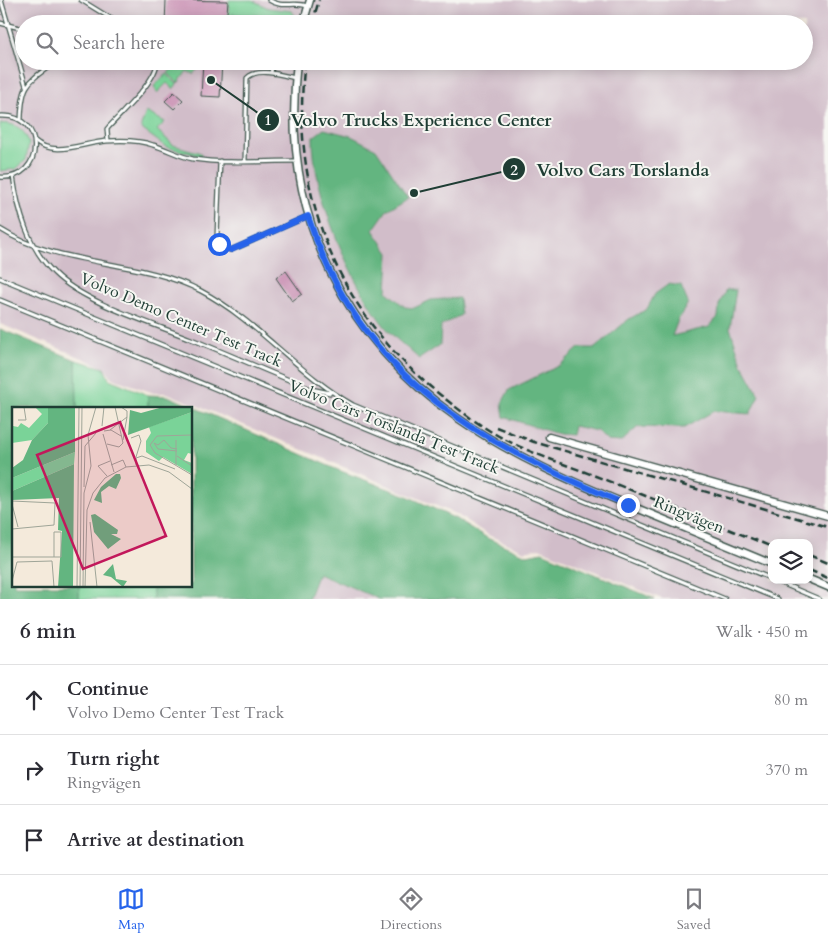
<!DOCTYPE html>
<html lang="en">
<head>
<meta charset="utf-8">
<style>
	body { margin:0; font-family:Cardo,serif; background:#f7f7f7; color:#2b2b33 }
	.controls { position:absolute; right:15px; bottom:15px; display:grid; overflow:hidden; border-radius:10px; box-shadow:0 2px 12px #0003 }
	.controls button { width:45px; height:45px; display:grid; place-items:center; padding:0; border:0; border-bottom:1px solid #e1e1e2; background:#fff; color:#2b2b33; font:25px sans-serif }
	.stop { position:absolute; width:15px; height:15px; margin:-11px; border:4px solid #2563eb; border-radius:50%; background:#fff }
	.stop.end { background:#2563eb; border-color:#fff; box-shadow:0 1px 5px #0008 }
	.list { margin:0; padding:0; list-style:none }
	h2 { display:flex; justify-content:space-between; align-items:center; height:65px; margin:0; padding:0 20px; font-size:21px }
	h2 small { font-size:16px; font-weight:400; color:#7c7c81 }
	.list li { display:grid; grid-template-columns:32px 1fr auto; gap:15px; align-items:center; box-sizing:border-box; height:70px; padding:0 20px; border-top:1px solid #e1e1e2 }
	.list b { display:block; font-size:19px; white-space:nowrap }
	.list p { margin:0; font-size:16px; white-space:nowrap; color:#7c7c81 }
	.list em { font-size:16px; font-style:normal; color:#7c7c81 }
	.icon { flex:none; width:28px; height:28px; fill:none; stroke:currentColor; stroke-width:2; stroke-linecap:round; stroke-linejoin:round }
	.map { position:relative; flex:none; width:828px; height:599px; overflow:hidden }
	.search { position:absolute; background:#fff; box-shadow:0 2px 12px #0003; left:15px; right:15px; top:15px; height:55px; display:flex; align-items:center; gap:12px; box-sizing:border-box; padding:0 18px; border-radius:28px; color:#7c7c81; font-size:19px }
	.sheet { height:275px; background:#fff }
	nav { display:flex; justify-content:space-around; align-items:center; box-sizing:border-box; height:70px; border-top:1px solid #e1e1e2; background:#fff; font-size:14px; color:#7c7c81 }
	nav a { display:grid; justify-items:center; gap:2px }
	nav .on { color:#2563eb }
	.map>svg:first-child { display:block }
</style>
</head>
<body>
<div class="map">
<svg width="828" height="599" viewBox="0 0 828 599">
	<rect width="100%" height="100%" fill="#f6f6f2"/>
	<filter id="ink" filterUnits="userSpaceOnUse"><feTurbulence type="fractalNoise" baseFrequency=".02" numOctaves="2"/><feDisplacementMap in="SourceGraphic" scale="10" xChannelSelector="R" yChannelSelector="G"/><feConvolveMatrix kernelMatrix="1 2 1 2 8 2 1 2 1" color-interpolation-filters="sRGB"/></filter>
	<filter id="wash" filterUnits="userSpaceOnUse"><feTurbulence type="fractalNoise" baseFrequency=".0096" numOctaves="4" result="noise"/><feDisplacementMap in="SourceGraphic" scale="20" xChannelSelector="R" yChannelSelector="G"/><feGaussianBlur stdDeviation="1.12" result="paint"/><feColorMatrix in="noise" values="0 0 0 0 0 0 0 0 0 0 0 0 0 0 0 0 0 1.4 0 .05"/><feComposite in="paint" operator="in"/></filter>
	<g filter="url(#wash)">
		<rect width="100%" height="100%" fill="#f4eadb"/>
		<path fill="#d1bdc9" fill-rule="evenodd" d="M 0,0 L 828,0 L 828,599 L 662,599 L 539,548 L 525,551 L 488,535 L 456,514 L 167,393 L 154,393 L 112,378 L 104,368 L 92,362 L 0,324 ZM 24,24 L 804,24 L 804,61 L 24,61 ZM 772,543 L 809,543 L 809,580 L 772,580 Z
			M 317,573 L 379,599 L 308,599 Z"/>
		<path fill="#7ad398" stroke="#4c8866" d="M 229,0 L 252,0 L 268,8 L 292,11 L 298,21 L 292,24 L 292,17 L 232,14 L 233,21 L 228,19 Z
			M 180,61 L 202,61 L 202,65 L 193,74 L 187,71 L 178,83 L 168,73 Z
			M 167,74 L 177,84 L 173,89 L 167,83 L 157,93 L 154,86 Z
			M 146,112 L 165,122 L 157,130 L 173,145 L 201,153 L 201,156 L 166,147 L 143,130 L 141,126 Z
			M 0,124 C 14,122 25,129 29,143 L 26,160 L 16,169 L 0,171 Z
			M 76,360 L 104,368 L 109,379 L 148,395 L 148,408 L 77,408 Z
			M 79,585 L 153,585 L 153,599 L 79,599 Z"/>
		<path fill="#63b580" stroke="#41795a" d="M 324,129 L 351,136 L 376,149 L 408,197 L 387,210 L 373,230 L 389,253 L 387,292 L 405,307 L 414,308 L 431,300 L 459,298 L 461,315 L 441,326 L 440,345 L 419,359 C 409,349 395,339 386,328 C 351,285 312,192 313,137 Z
			M 669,284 L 681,286 L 688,303 L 678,320 L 672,336 L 709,327 L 718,317 L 719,305 L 726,290 L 736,290 L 730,328 L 742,364 L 759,395 L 750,414 L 714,411 L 684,428 L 638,427 L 621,442 L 607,441 L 597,431 L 574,426 L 572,435 L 558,434 L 504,417 L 502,403 L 509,390 L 560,365 L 579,348 L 595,348 L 629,319 L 647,309 L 655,294 Z
			M 0,329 L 76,360 L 77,408 L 14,408 L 14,585 L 79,585 L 79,599 L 0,599 Z
			M 148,395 L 168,396 L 338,470 L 405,495 L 456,519 L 489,539 L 527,555 L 542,552 L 655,599 L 379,599 L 318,573 L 308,599 L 153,599 L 153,585 L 191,585 L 191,408 L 148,408 Z"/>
		<g id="blocks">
			<path fill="#cb93b5" d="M 166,0 L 228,1 L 226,24 L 165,24 Z
				M 203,61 L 222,61 L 220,97 L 201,96 Z
				M 174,92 L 183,100 L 174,109 L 165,101 Z
				M 286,271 L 302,294 L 292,301 L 276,278 Z"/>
		</g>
	</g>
	<g filter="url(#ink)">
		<use href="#blocks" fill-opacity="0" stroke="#3f574d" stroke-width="1"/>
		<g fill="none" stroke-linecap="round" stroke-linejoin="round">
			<g stroke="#3f574d" stroke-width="5.5">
				<path id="service" d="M 1,0 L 26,86
					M 81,0 L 120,24
					M 269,0 C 282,9 294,1 307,6
					M 0,23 L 24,29
					M 271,73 L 273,61
					M 0,116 C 47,113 45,181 0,177
					M 21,121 C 22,82 27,83 57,61
					M 34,140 C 54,158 82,143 107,141 C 122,140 139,140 153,145 C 167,149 178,156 193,159 C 226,164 262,161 296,161
					M 108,141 L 107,129 C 120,114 158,80 157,61
					M 220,161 L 217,236 L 221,247 L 231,250 L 238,247 L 308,216
					M 245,161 L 247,78 C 257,67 282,75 295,78
					M 13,176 C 18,211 28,247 54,273 C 84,303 152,323 191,339 C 231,355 271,373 311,389 L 330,393
					M 0,229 C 61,268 138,258 201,291 C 258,321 298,374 353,405 L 772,579
					M 0,278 L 778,599
					M 0,300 L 725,599
					M 774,580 L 819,599"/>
			</g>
			<g stroke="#3f574d" stroke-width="9">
				<path id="minor" d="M 303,24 L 310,0
					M 297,61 C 289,134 298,207 331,273 C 394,401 508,456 634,507 C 680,526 726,545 772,564
					M 549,437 L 828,516
					M 809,579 L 828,587"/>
			</g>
			<use href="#service" stroke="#fff" stroke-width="3"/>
			<use href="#minor" stroke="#fff" stroke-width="6"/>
			<path stroke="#1f3d34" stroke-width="2.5" stroke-dasharray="8 4" stroke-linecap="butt" d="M 312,24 L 319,0
				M 305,61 C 289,194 338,315 443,397 C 463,413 483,428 506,440 C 533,454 564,464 593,475 C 653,499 712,522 772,547
				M 496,427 L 534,442 L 828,527
				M 809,555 L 828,563
				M 809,570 L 828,578"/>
		</g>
	</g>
	<g fill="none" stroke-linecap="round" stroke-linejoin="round" filter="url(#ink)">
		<path stroke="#2563eb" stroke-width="6" d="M 219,244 L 221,247 L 231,250 L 308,216 C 360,379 479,443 628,505"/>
	</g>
	<g text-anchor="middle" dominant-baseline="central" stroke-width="4" stroke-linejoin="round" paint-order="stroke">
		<g font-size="16" fill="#1f3d34" stroke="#f6f6f2">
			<text transform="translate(181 320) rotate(23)">Volvo Demo Center Test Track</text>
			<text transform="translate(394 427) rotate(22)">Volvo Cars Torslanda Test Track</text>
			<text transform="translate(689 515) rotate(22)">Ringvägen</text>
		</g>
	</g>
	<g transform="translate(12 407)">
		<rect width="180" height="180" fill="#f4eadb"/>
		<path d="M 23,0 L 36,0 L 36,16 L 20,33 L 0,36 L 1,19 L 6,20 L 9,16 L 17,21 L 30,7 ZM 180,5 L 180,47 L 176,46 L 172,53 L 180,56 L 180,67 L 151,50 L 147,54 L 134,45 L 134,34 L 139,26 L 137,20 ZM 63,45 L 62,57 L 0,84 L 0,71 Z" fill="#7ad398"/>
		<path d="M 36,0 L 63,0 L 63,45 L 0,71 L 0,61 L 11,53 L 20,33 L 36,16 ZM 151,0 L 180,0 L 180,5 L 116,28 L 118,3 L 129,6 ZM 62,57 L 61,180 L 46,180 L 50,124 L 46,123 L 47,91 L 0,93 L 0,84 ZM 104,67 L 108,67 L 109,71 L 104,82 L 97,79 L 89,85 L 90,96 L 82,93 L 89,80 ZM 83,107 L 106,123 L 105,127 L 99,127 L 109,132 L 96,142 L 82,125 L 79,108 ZM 101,157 L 104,172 L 115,174 L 111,180 L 99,170 L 91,168 Z" fill="#63b580"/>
		<path fill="none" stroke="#9fa598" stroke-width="1" d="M 6,13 L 14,13 L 12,0M 90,19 L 92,0M 98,23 L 115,10 L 115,4 L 109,0M 92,24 L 99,23 L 109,29M 91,27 L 102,65M 180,28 L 145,29 L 138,38 L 143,46 L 180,68M 119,31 L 127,28 L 129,34 L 124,50M 111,33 L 115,10M 164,33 L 164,58M 95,37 L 107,40 L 111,36 L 103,0M 165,42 L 159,41 L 152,33 L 146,38 L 142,36 L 146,42 L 165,44M 165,49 L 180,59M 99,58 L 111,53 L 114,60M 124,58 L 124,51 L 130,49 L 163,62M 95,69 L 86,59 L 98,54M 72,80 L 73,39 L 84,26M 0,94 L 43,96 L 42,118 L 0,122M 0,97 L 6,120M 78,115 L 85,180M 0,150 L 49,150 L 49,125 L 42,125 L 42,150M 0,174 L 5,155 L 40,154 L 42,180M 65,180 L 67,0M 68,180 L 70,0M 71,180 L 72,86 L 79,59 L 76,28 L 84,0M 73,180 L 75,103 L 81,86 L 93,71 L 114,60 L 137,58 L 157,65 L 180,82"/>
		<path fill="#c2185b" fill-opacity="0.15" stroke="#c2185b" stroke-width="2.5" d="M 108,15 L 154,129 L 71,162 L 25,48 Z"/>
		<rect width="180" height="180" fill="none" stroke="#1f3d34" stroke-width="2.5"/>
	</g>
	<path fill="none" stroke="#1f3d34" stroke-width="2" d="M211 80L268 120M414 193L514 169"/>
	<g fill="#1f3d34" stroke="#f6f6f2" stroke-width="2">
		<circle cx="211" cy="80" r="5"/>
		<circle cx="414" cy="193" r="5"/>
		<circle cx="268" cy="120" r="12"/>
		<circle cx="514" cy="169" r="12"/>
	</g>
	<g font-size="15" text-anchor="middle" font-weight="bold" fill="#fff">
		<text x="268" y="125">1</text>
		<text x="514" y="175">2</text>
	</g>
	<g font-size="18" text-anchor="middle" font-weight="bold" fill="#1f3d34" stroke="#f6f6f2" stroke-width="4" stroke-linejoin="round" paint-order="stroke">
		<text x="421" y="126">Volvo Trucks Experience Center</text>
		<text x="623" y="176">Volvo Cars Torslanda</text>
	</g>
</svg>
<div class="controls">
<button><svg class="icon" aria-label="layers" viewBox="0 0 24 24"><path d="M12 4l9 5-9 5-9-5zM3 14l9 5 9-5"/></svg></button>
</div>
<div class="stop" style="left:219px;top:244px"></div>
<div class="stop end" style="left:628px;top:505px"></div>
<div class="search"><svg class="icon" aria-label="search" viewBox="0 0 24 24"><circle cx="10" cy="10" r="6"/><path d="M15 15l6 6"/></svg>Search here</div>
</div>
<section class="sheet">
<h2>6 min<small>Walk · 450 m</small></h2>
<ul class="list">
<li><svg class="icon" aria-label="ahead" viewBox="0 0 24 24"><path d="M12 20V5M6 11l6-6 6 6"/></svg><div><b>Continue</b><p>Volvo Demo Center Test Track</p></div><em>80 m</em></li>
<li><svg class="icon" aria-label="right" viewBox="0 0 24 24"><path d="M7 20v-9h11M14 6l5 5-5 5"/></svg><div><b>Turn right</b><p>Ringvägen</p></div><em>370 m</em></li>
<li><svg class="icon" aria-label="arrive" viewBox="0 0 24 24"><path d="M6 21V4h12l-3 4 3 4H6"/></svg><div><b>Arrive at destination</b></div></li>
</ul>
</section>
<nav>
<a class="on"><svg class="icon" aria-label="map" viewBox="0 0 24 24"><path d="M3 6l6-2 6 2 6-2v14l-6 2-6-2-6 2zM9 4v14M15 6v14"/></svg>Map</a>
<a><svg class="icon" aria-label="directions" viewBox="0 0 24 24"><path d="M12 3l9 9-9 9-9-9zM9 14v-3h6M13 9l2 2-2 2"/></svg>Directions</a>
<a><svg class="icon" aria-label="saved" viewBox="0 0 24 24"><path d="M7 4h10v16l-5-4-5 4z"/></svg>Saved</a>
</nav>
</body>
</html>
